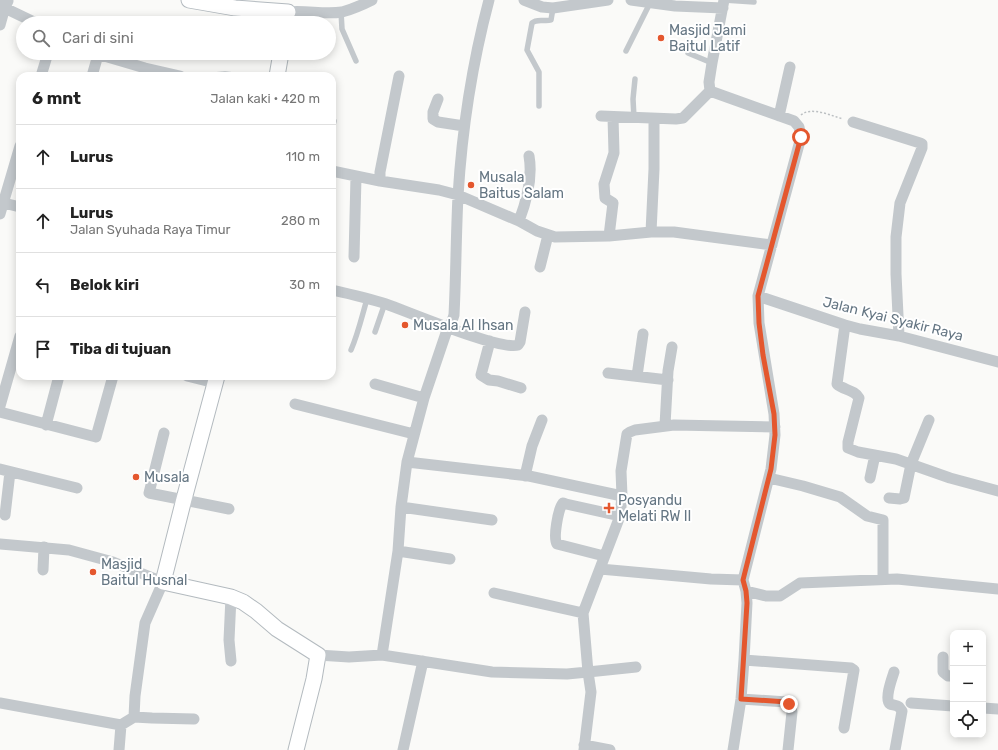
<!DOCTYPE html>
<html lang="id">
<head>
<meta charset="utf-8">
<style>
	body { margin:0; font-family:Rubik,sans-serif; background:#f6f6f6; color:#222 }
	.controls { position:absolute; right:12px; bottom:12px; display:grid; overflow:hidden; border-radius:8px; box-shadow:0 2px 10px #0003 }
	.controls button { width:36px; height:36px; display:grid; place-items:center; padding:0; border:0; border-bottom:1px solid #e0e0e0; background:#fff; color:#222; font:20px sans-serif }
	.stop { position:absolute; width:12px; height:12px; margin:-9px; border:3px solid #e4572e; border-radius:50%; background:#fff }
	.stop.end { background:#e4572e; border-color:#fff; box-shadow:0 1px 4px #0008 }
	.list { margin:0; padding:0; list-style:none }
	h2 { display:flex; justify-content:space-between; align-items:center; height:52px; margin:0; padding:0 16px; font-size:17px }
	h2 small { font-size:13px; font-weight:400; color:#767676 }
	.list li { display:grid; grid-template-columns:26px 1fr auto; gap:12px; align-items:center; box-sizing:border-box; height:64px; padding:0 16px; border-top:1px solid #e0e0e0 }
	.list b { display:block; font-size:15px; white-space:nowrap }
	.list p { margin:0; font-size:13px; white-space:nowrap; color:#767676 }
	.list em { font-size:13px; font-style:normal; color:#767676 }
	.icon { flex:none; width:22px; height:22px; fill:none; stroke:currentColor; stroke-width:2; stroke-linecap:round; stroke-linejoin:round }
	.map { position:relative; flex:none; width:998px; height:750px; overflow:hidden }
	.search { position:absolute; background:#fff; box-shadow:0 2px 10px #0003; left:16px; top:16px; width:320px; height:44px; display:flex; align-items:center; gap:10px; box-sizing:border-box; padding:0 14px; border-radius:22px; color:#767676; font-size:15px }
	.panel { position:absolute; background:#fff; box-shadow:0 2px 10px #0003; left:16px; top:72px; width:320px; height:308px; border-radius:12px }
	.map>svg:first-child { display:block }
</style>
</head>
<body>
<div class="map">
<svg width="998" height="750" viewBox="0 0 998 750">
	<rect width="100%" height="100%" fill="#fafaf8"/>
	<g fill="none" stroke-linecap="round" stroke-linejoin="round">
		<g stroke="#b3babf" stroke-width="17">
			<path id="secondary" d="M 189,0 L 235,8 L 288,12
				M 277,76 L 281,53
				M 217,376 L 184,499 L 163,582 L 231,597 L 243,602 L 256,611 L 277,629 L 318,655 L 314,679 L 296,750"/>
		</g>
		<path stroke="#bbbfc2" stroke-width="1.5" stroke-dasharray="2 2" stroke-linecap="butt" d="M 801,115 C 811,106 832,116 843,119"/>
		<path stroke="#c3c8cc" stroke-width="5.5" d="M 724,0 L 754,2
			M 341,12 L 342,29 L 356,61
			M 626,51 L 650,3
			M 688,53 L 712,63
			M 214,75 L 225,74 L 242,76
			M 539,106 L 539,72 L 527,50 L 532,23 C 537,18 545,22 551,20 L 553,8
			M 634,118 L 633,99 L 635,79
			M 332,129 L 334,121
			M 375,332 L 385,303
			M 351,350 C 358,334 362,316 367,299"/>
		<path stroke="#c3c8cc" stroke-width="11" d="M 524,0 L 542,7 L 553,8 L 608,0
			M 631,0 L 675,6 L 723,8
			M 724,0 L 712,63 L 709,82 L 710,91 L 794,121 L 799,127 L 801,137 L 758,296 L 759,323 L 774,414 L 775,435 L 771,469 L 743,580 L 746,591 L 747,603 L 744,660 L 741,699 L 733,750
			M 0,4 L 11,11 L 36,23
			M 288,12 C 306,10 325,15 342,12 C 353,9 362,5 372,0
			M 0,25 L 5,7 L 8,1
			M 94,53 L 145,68 L 180,76
			M 41,76 L 48,53
			M 92,76 L 98,55
			M 438,99 L 433,112 L 433,119 L 438,122 L 464,126
			M 601,116 L 676,119 L 683,118 L 710,91
			M 779,116 L 790,67
			M 853,122 L 920,143 L 922,144 L 922,148 L 900,203 L 896,237 L 896,274 L 899,336
			M 332,171 L 380,181 L 439,190 L 458,195 L 519,221 L 537,231 L 555,237 L 609,236 L 651,232 L 674,232 L 772,245
			M 380,181 L 380,172 L 399,76
			M 0,202 L 20,207
			M 0,214 L 20,146
			M 519,221 C 527,200 533,178 529,156
			M 651,232 L 654,169 L 654,119
			M 609,236 L 613,203 L 605,198 L 604,184 L 614,153 L 613,117
			M 354,257 L 356,177
			M 540,267 L 548,235
			M 332,290 C 350,294 368,298 386,304 C 409,312 500,351 518,345 L 520,342 L 525,312
			M 758,296 L 845,325 L 860,329 L 899,336 L 998,362
			M 845,325 L 837,384 C 843,390 855,390 859,398 L 848,442 L 848,448 L 858,452 L 896,459 L 950,478 L 998,491
			M 490,341 L 481,375 L 489,380 L 498,381 L 521,388
			M 608,373 L 668,380
			M 187,376 L 215,383
			M 637,376 L 643,334
			M 375,384 L 424,398
			M 295,404 L 414,434
			M 0,406 L 20,336
			M 0,412 L 96,437 L 113,376
			M 46,425 L 59,376
			M 665,425 L 668,371 L 672,347
			M 164,433 L 149,493 L 229,509
			M 407,462 L 529,476 L 622,496
			M 0,469 L 77,488
			M 525,476 L 532,446 L 542,420
			M 769,478 L 803,486 L 840,497 L 867,516 L 883,520 L 883,579
			M 870,478 L 875,455
			M 889,498 L 900,499 L 904,498 L 911,464 L 929,420
			M 401,507 L 492,520
			M 5,515 L 10,472
			M 0,544 L 69,550 L 113,562 L 163,582 L 145,623 L 135,696 L 134,717
			M 398,551 L 450,559
			M 604,556 L 557,544 C 553,538 558,509 563,503 L 566,504 L 620,516
			M 600,569 L 711,579 L 743,580
			M 43,570 L 44,547
			M 746,591 L 766,596 L 780,596 L 800,583 L 897,579 L 998,589
			M 494,593 L 583,613
			M 318,655 L 349,657 L 382,655 L 398,551 L 401,507 L 407,462 L 424,398 L 448,327 L 452,321 L 454,315 C 456,275 456,235 458,196 C 462,130 472,64 489,0
			M 382,655 L 492,672 L 567,674 L 588,672 L 583,613 L 620,516 L 622,496 L 621,471 L 627,434 L 630,432 L 635,430 L 674,425 L 775,427
			M 943,657 L 943,672 L 948,676 L 953,676
			M 744,660 L 851,668 L 854,670 L 844,728
			M 231,661 L 229,640 L 231,597
			M 894,672 C 892,678 884,700 890,704 C 892,705 897,705 899,707 L 902,711 L 895,750
			M 741,699 L 787,702 L 791,707 L 792,712 L 788,750
			M 0,703 L 121,725 L 134,717 L 152,718 L 194,719
			M 911,703 L 953,706
			M 983,708 L 998,709
			M 584,745 L 610,750
			M 119,750 L 121,725
			M 403,750 L 423,661
			M 584,750 L 591,692 L 588,672 L 636,667"/>
		<use href="#secondary" stroke="#fff" stroke-width="15"/>
	</g>
	<g fill="none" stroke-linecap="round" stroke-linejoin="round">
		<path stroke="#e4572e" stroke-width="5" d="M 789,704 L 787,702 L 741,699 L 747,603 L 746,591 L 743,580 L 771,469 L 775,435 L 774,414 L 763,355 L 759,323 L 758,296 L 801,137"/>
	</g>
	<g fill="#e4572e" stroke="#fff" stroke-width="1.5">
		<circle cx="661" cy="38" r="4"/>
		<circle cx="471" cy="185" r="4"/>
		<circle cx="405" cy="325" r="4"/>
		<circle cx="136" cy="477" r="4"/>
		<path d="M607 502h4v4h4v4h-4v4h-4v-4h-4v-4h4z"/>
		<circle cx="93" cy="572" r="4"/>
	</g>
	<g text-anchor="middle" dominant-baseline="central" stroke-width="4" stroke-linejoin="round" paint-order="stroke">
		<g font-size="14" fill="#657683" stroke="#fff" text-anchor="start">
			<text x="669" y="30">Masjid Jami<tspan x="669" dy="16">Baitul Latif</tspan></text>
			<text x="479" y="177">Musala<tspan x="479" dy="16">Baitus Salam</tspan></text>
			<text x="413" y="325">Musala Al Ihsan</text>
			<text x="144" y="477">Musala</text>
			<text x="618" y="500">Posyandu<tspan x="618" dy="16">Melati RW II</tspan></text>
			<text x="101" y="564">Masjid<tspan x="101" dy="16">Baitul Husnal</tspan></text>
		</g>
		<g font-size="14" fill="#657683" stroke="#fff">
			<text transform="translate(893 319) rotate(14)">Jalan Kyai Syakir Raya</text>
		</g>
	</g>
</svg>
<div class="controls">
<button>+</button>
<button>−</button>
<button><svg class="icon" aria-label="locate" viewBox="0 0 24 24"><circle cx="12" cy="12" r="6"/><path d="M12 2v4M12 18v4M2 12h4M18 12h4"/></svg></button>
</div>
<div class="stop" style="left:801px;top:137px"></div>
<div class="stop end" style="left:789px;top:704px"></div>
<div class="search"><svg class="icon" aria-label="search" viewBox="0 0 24 24"><circle cx="10" cy="10" r="6"/><path d="M15 15l6 6"/></svg>Cari di sini</div>
<section class="panel">
<h2>6 mnt<small>Jalan kaki · 420 m</small></h2>
<ul class="list">
<li><svg class="icon" aria-label="ahead" viewBox="0 0 24 24"><path d="M12 20V5M6 11l6-6 6 6"/></svg><div><b>Lurus</b></div><em>110 m</em></li>
<li><svg class="icon" aria-label="ahead" viewBox="0 0 24 24"><path d="M12 20V5M6 11l6-6 6 6"/></svg><div><b>Lurus</b><p>Jalan Syuhada Raya Timur</p></div><em>280 m</em></li>
<li><svg class="icon" aria-label="left" viewBox="0 0 24 24"><path d="M17 20v-9H6M10 6l-5 5 5 5"/></svg><div><b>Belok kiri</b></div><em>30 m</em></li>
<li><svg class="icon" aria-label="arrive" viewBox="0 0 24 24"><path d="M6 21V4h12l-3 4 3 4H6"/></svg><div><b>Tiba di tujuan</b></div></li>
</ul>
</section>
</div>
</body>
</html>
